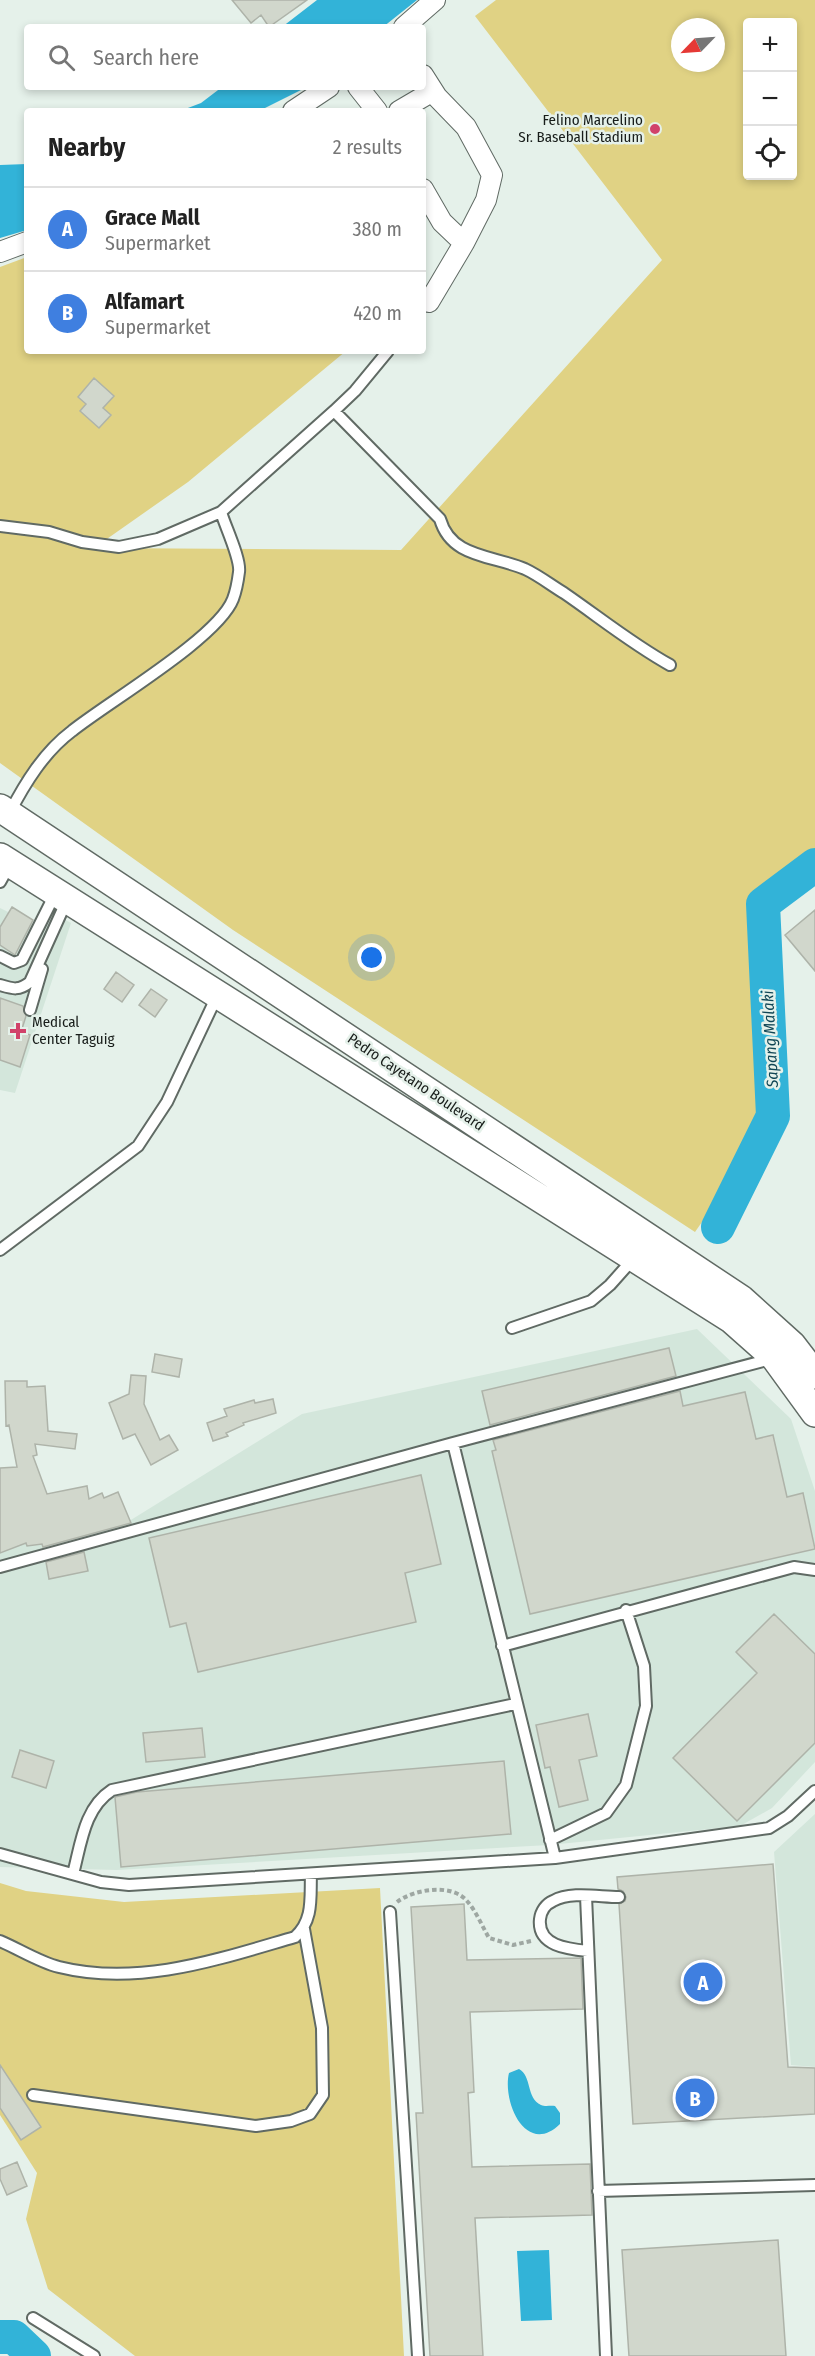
<!DOCTYPE html>
<html lang="en">
<head>
<meta charset="utf-8">
<style>
	body { margin:0; font-family:"Fira Sans Condensed",sans-serif; background:#f6f6f6; color:#222 }
	.controls { position:absolute; right:18px; top:18px; display:grid; overflow:hidden; border-radius:6px; box-shadow:0 3px 9px #0003 }
	.controls button { width:54px; height:54px; display:grid; place-items:center; padding:0; border:0; border-bottom:2px solid #e0e0e0; background:#fff; color:#222; font:30px sans-serif }
	.compass { position:absolute; left:671px; top:18px; width:54px; height:54px; border-radius:50%; background:#fff; box-shadow:0 3px 9px #0003; rotate:245deg }
	.you { position:absolute; left:372px; top:958px; width:21px; height:21px; margin:-15px; border:4px solid #fff; border-radius:50%; background:#1a73e8; box-shadow:0 0 0 9px #1a73e833 }
	.badge { display:grid; place-items:center; width:39px; height:39px; border-radius:50%; background:#0b8043; color:#fff; font-size:20px; font-weight:700 }
	.pin { position:absolute; translate:-50% -50%; border:3px solid #fff; box-shadow:0 2px 6px #0006 }
	.list { margin:0; padding:0; list-style:none }
	h2 { display:flex; justify-content:space-between; align-items:center; height:78px; margin:0; padding:0 24px; font-size:26px }
	h2 small { font-size:20px; font-weight:400; color:#767676 }
	.list li { display:grid; grid-template-columns:39px 1fr auto; gap:18px; align-items:center; box-sizing:border-box; height:84px; padding:0 24px; border-top:2px solid #e0e0e0 }
	.list b { display:block; font-size:22px; white-space:nowrap }
	.list p { margin:0; font-size:20px; white-space:nowrap; color:#767676 }
	.list em { font-size:20px; font-style:normal; color:#767676 }
	.icon { flex:none; width:33px; height:33px; fill:none; stroke:currentColor; stroke-width:2; stroke-linecap:round; stroke-linejoin:round }
	.map { position:relative; flex:none; width:815px; height:2356px; overflow:hidden }
	.search { position:absolute; background:#fff; box-shadow:0 3px 9px #0003; left:24px; top:24px; width:402px; height:66px; display:flex; align-items:center; gap:15px; box-sizing:border-box; padding:0 21px; border-radius:6px; color:#767676; font-size:22px }
	.panel { position:absolute; background:#fff; box-shadow:0 3px 9px #0003; left:24px; top:108px; width:402px; height:246px; border-radius:6px }
	.map>svg:first-child { display:block }
</style>
</head>
<body>
<div class="map">
<svg width="815" height="2356" viewBox="0 0 815 2356">
	<rect width="100%" height="100%" fill="#e5f1ea"/>
	<path fill="#d3e6db" d="M 0,908 L 41,928 L 49,911 L 71,923 L 15,1093 L 0,1090 Z
		M 697,1329 L 791,1419 L 815,1491 L 815,1762 L 772,1808 L 740,1826 L 549,1845 L 117,1870 L 0,1867 L 0,1549 L 126,1523 L 302,1414 Z
		M 815,1814 L 815,2067 L 791,2065 L 774,1852 Z"/>
	<path fill="#e0d284" fill-rule="evenodd" d="M 496,0 L 815,0 L 815,849 L 752,901 L 757,1126 L 736,1173 L 695,1232 L 233,930 L 0,763 L 0,267 L 27,257 L 27,351 L 346,351 L 188,482 L 94,548 L 401,550 L 662,260 L 475,16 ZM 748,22 L 792,22 L 792,176 L 748,176 ZM 680,27 L 716,27 L 716,63 L 680,63 Z
		M 0,1883 L 26,1891 L 124,1902 L 380,1888 L 404,2356 L 135,2356 L 48,2289 L 26,2219 L 37,2173 L 0,2115 Z"/>
	<path fill="#32b3d8" d="M 317,0 L 417,0 L 383,27 L 282,27 Z
		M 222,87 L 307,87 L 259,111 L 180,111 L 201,103 Z
		M 27,164 L 27,230 L 0,238 L 0,165 Z
		M 519,2069 C 532,2076 526,2098 541,2105 C 546,2107 550,2105 555,2106 L 560,2113 L 560,2124 C 526,2157 502,2102 509,2073 Z
		M 549,2250 L 552,2320 L 521,2321 L 517,2251 Z"/>
	<g fill="none" stroke-linecap="round" stroke-linejoin="round">
		<path stroke="#32b3d8" stroke-width="34" d="M 718,1227 L 773,1116 L 763,904 L 815,865
			M 0,2337 L 14,2337 L 34,2356"/>
	</g>
	<path fill="#d1d7cc" stroke="#aeb3a9" stroke-width="1.5" d="M 232,0 L 307,0 L 269,27 L 261,15 L 251,23 Z
		M 94,378 L 114,396 L 103,408 L 111,415 L 99,428 L 80,411 L 86,404 L 78,397 Z
		M 12,907 L 33,920 L 15,955 L 0,945 L 0,927 Z
		M 815,910 L 815,971 L 785,935 Z
		M 116,972 L 134,985 L 122,1002 L 104,989 Z
		M 151,989 L 167,1000 L 155,1017 L 139,1005 Z
		M 0,998 L 23,1006 L 26,1016 L 21,1032 L 30,1035 L 20,1067 L 0,1060 Z
		M 669,1348 L 676,1376 L 490,1425 L 482,1391 Z
		M 155,1354 L 182,1359 L 179,1377 L 152,1372 Z
		M 131,1375 L 146,1376 L 144,1404 L 160,1440 L 169,1435 L 178,1450 L 151,1465 L 135,1434 L 123,1439 L 109,1403 L 129,1394 Z
		M 5,1381 L 27,1381 L 27,1387 L 45,1386 L 48,1431 L 77,1434 L 75,1449 L 35,1444 L 37,1455 L 33,1456 L 47,1494 L 87,1486 L 89,1499 L 102,1493 L 104,1498 L 118,1492 L 131,1523 L 43,1547 L 42,1544 L 27,1546 L 26,1543 L 0,1553 L 0,1468 L 17,1467 L 9,1425 L 6,1426 Z
		M 680,1391 L 683,1406 L 745,1392 L 756,1439 L 773,1435 L 787,1497 L 803,1493 L 815,1549 L 530,1614 L 492,1451 L 496,1450 L 493,1440 Z
		M 273,1399 L 276,1413 L 243,1423 L 244,1425 L 226,1433 L 228,1436 L 213,1441 L 207,1423 L 227,1416 L 224,1409 L 254,1400 L 255,1403 Z
		M 421,1475 L 441,1564 L 405,1573 L 416,1622 L 198,1672 L 186,1623 L 170,1627 L 149,1538 Z
		M 84,1552 L 88,1571 L 49,1579 L 46,1562 Z
		M 774,1614 L 815,1654 L 815,1743 L 737,1821 L 673,1758 L 757,1673 L 736,1652 Z
		M 588,1714 L 597,1756 L 579,1760 L 588,1800 L 559,1807 L 550,1767 L 545,1768 L 536,1725 Z
		M 202,1728 L 205,1757 L 146,1762 L 143,1733 Z
		M 20,1750 L 54,1761 L 46,1788 L 12,1777 Z
		M 504,1761 L 511,1834 L 121,1867 L 115,1797 L 137,1792 Z
		M 773,1864 L 788,2067 L 815,2068 L 815,2114 L 633,2124 L 619,1904 L 625,1901 L 626,1897 L 623,1891 L 618,1889 L 617,1877 Z
		M 464,1904 L 467,1960 L 581,1958 L 583,2009 L 470,2012 L 474,2092 L 468,2093 L 472,2167 L 590,2164 L 592,2215 L 475,2218 L 483,2356 L 430,2356 L 416,2113 L 423,2113 L 411,1907 Z
		M 0,2065 L 41,2127 L 21,2140 L 0,2108 Z
		M 17,2162 L 27,2186 L 7,2195 L 0,2179 L 0,2169 Z
		M 778,2240 L 786,2356 L 629,2356 L 622,2250 Z"/>
	<g fill="none" stroke-linecap="round" stroke-linejoin="round">
		<g stroke="#606a64" stroke-width="14">
			<path id="lane" d="M 334,411 L 440,519 C 451,558 492,555 525,569 C 538,575 551,585 564,593 C 599,617 632,644 670,665
				M 0,526 L 49,532 L 82,542 L 119,547 L 158,539 L 221,512
				M 9,814 C 25,783 44,752 72,731 C 108,702 218,638 233,599 C 236,591 238,580 239,572 C 241,559 225,526 221,512 L 334,411 L 355,391 L 388,351
				M 0,882 L 10,864
				M 0,956 L 14,963 L 22,960 L 56,892
				M 0,985 C 13,989 19,991 30,982 L 67,900
				M 30,1010 L 42,969
				M 0,1250 L 138,1146 L 167,1102 L 217,996
				M 512,1328 L 591,1301 L 610,1285 L 634,1258
				M 0,1567 L 453,1443
				M 502,1646 L 794,1567 L 815,1570
				M 550,1840 L 606,1813 L 626,1785 L 646,1706 L 644,1666 L 626,1610
				M 0,1854 L 101,1882 L 129,1885 L 555,1858 L 769,1828 L 788,1816 L 815,1791
				M 555,1858 L 453,1443 L 771,1359
				M 73,1874 C 81,1844 84,1808 112,1790 L 515,1704
				M 586,1896 L 606,2356
				M 390,1912 L 418,2356
				M 0,1941 C 19,1949 39,1962 59,1967 C 139,1987 219,1959 295,1937 C 314,1920 310,1897 311,1874
				M 588,1951 C 568,1949 537,1946 540,1919 C 541,1911 546,1904 553,1901 C 571,1891 599,1897 619,1897
				M 33,2095 L 256,2126 L 291,2121 L 310,2114 L 323,2095 L 322,2028 L 304,1929
				M 598,2191 L 815,2185
				M 33,2318 L 94,2356"/>
		</g>
		<g stroke="#606a64" stroke-width="22">
			<path id="street" d="M 404,27 L 435,0
				M 423,75 L 437,97 L 466,127 L 492,175 L 486,200 L 464,243
				M 358,87 L 377,111
				M 293,111 L 329,87
				M 399,111 L 433,91
				M 423,189 L 442,222 L 464,243 L 429,302
				M 0,252 L 27,242"/>
		</g>
		<g stroke="#606a64" stroke-width="30">
			<path id="secondary" d="M 0,808 L 741,1299 L 792,1345 L 815,1375
				M 0,857 L 731,1319 L 775,1358 L 815,1413"/>
		</g>
		<path stroke="#9ea7a2" stroke-width="4" stroke-dasharray="4.5 3" stroke-linecap="butt" d="M 397,1902 C 414,1889 452,1883 467,1901 C 476,1911 482,1926 489,1938 L 513,1945 L 531,1941"/>
		<use href="#lane" stroke="#fff" stroke-width="10"/>
		<use href="#street" stroke="#fff" stroke-width="20"/>
		<use href="#secondary" stroke="#fff" stroke-width="27"/>
	</g>
	<g fill="#d1426a" stroke="#e5f1ea" stroke-width="2">
		<circle cx="655" cy="129" r="6"/>
		<path d="M15 1022h6v6h6v6h-6v6h-6v-6h-6v-6h6z"/>
	</g>
	<g text-anchor="middle" dominant-baseline="central" stroke-width="5" stroke-linejoin="round" paint-order="stroke">
		<g font-size="15" fill="#181d1a" stroke="#e5f1ea" text-anchor="end">
			<text x="643" y="120">Felino Marcelino<tspan x="643" dy="17">Sr. Baseball Stadium</tspan></text>
			<text x="32" y="1022" text-anchor="start">Medical<tspan x="32" dy="17">Center Taguig</tspan></text>
		</g>
		<g font-size="15" fill="#181d1a" stroke="#e5f1ea">
			<text transform="translate(416 1082) rotate(34)">Pedro Cayetano Boulevard</text>
		</g>
		<g font-size="16" font-style="italic" fill="#104655" stroke="#e5f1ea">
			<text transform="translate(770 1039) rotate(-93)">Sapang Malaki</text>
		</g>
	</g>
</svg>
<div class="controls">
<button>+</button>
<button>−</button>
<button><svg class="icon" aria-label="locate" viewBox="0 0 24 24"><circle cx="12" cy="12" r="6"/><path d="M12 2v4M12 18v4M2 12h4M18 12h4"/></svg></button>
</div>
<svg class="compass" viewBox="-18 -18 36 36"><path d="M0-13l5 13h-10z" fill="#e53935"/><path d="M0 13l5-13h-10z" fill="#767676"/></svg>
<div class="you"></div>
<div class="pin badge" style="left:703px;top:1982px;background:#3f7fe0">A</div>
<div class="pin badge" style="left:695px;top:2098px;background:#3f7fe0">B</div>
<div class="search"><svg class="icon" aria-label="search" viewBox="0 0 24 24"><circle cx="10" cy="10" r="6"/><path d="M15 15l6 6"/></svg>Search here</div>
<section class="panel">
<h2>Nearby<small>2 results</small></h2>
<ul class="list">
<li><span class="badge" style="background:#3f7fe0">A</span><div><b>Grace Mall</b><p>Supermarket</p></div><em>380 m</em></li>
<li><span class="badge" style="background:#3f7fe0">B</span><div><b>Alfamart</b><p>Supermarket</p></div><em>420 m</em></li>
</ul>
</section>
</div>
</body>
</html>
